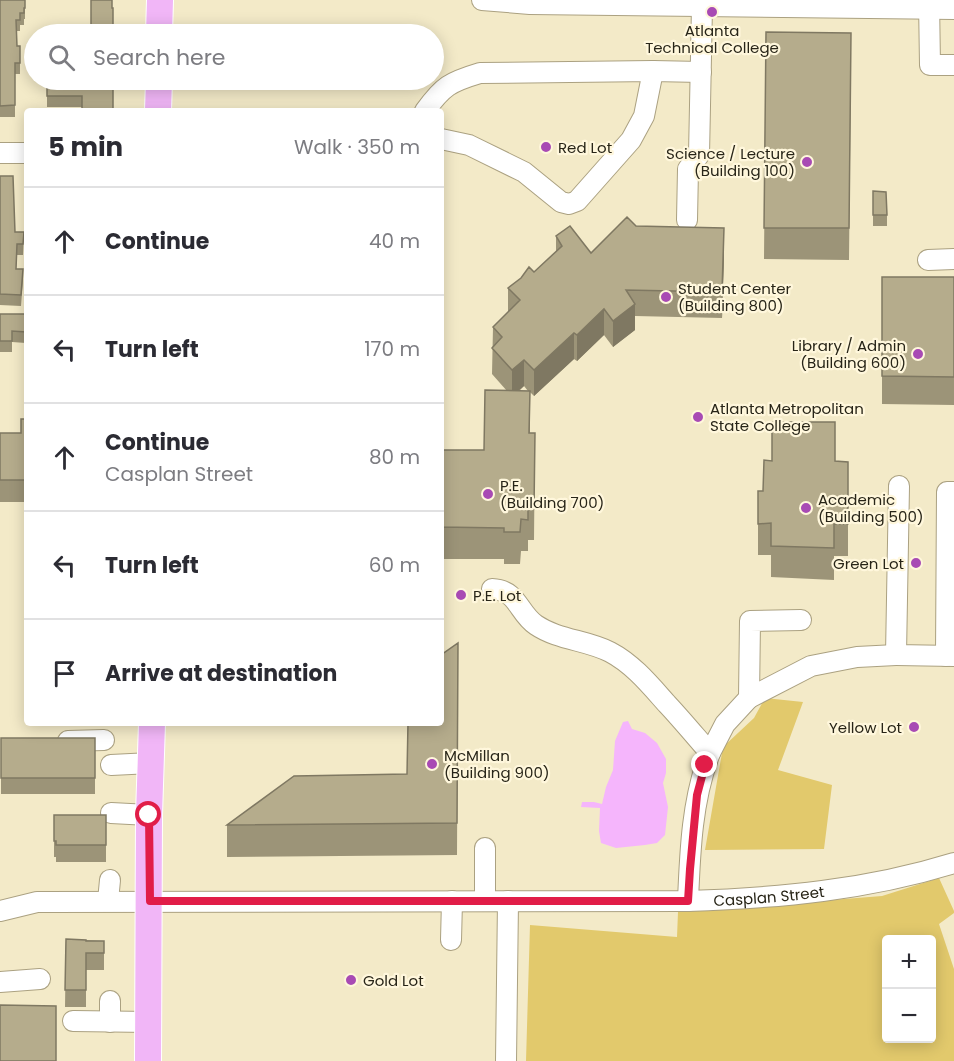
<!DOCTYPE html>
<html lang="en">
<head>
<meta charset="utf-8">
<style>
	body { margin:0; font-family:Poppins,sans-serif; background:#f2f2f3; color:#2b2b33 }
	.controls { position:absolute; right:18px; bottom:18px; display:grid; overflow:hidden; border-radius:6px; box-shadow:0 3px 15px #0003 }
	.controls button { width:54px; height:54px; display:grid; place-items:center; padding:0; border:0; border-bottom:2px solid #e1e1e2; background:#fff; color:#2b2b33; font:30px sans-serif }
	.stop { position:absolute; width:18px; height:18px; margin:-14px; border:4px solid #e11d48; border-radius:50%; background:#fff }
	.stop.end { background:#e11d48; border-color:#fff; box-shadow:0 2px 6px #0008 }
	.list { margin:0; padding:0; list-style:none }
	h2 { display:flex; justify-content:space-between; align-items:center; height:78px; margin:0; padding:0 24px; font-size:26px }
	h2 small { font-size:20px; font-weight:400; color:#7c7c81 }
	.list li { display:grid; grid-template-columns:39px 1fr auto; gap:18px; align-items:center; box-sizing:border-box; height:108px; padding:0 24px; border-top:2px solid #e1e1e2 }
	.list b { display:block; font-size:22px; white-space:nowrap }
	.list p { margin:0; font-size:20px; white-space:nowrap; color:#7c7c81 }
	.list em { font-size:20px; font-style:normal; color:#7c7c81 }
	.icon { flex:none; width:33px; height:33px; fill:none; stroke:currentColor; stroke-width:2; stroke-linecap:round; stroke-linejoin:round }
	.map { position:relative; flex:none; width:954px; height:1061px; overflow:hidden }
	.search { position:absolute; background:#fff; box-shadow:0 3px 15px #0003; left:24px; top:24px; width:420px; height:66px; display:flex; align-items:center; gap:15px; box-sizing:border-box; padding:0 21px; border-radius:33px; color:#7c7c81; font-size:22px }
	.panel { position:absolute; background:#fff; box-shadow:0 3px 15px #0003; left:24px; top:108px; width:420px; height:618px; border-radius:6px }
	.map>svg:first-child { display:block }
</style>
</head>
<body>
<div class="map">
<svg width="954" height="1061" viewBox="0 0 954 1061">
	<rect width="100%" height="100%" fill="#f3eac8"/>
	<path fill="#e2c96c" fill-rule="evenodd" d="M 765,698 L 803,702 L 778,770 L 832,785 L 824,849 L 705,850 L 723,747 L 754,718 Z
		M 939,878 L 954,911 L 954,913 L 939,924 L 954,969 L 954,1061 L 526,1061 L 530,925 L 677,937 L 678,912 L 882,896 ZM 886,940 L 932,940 L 932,1038 L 886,1038 Z"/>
	<path fill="#f5b5fc" d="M 628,721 L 632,729 L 645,733 L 657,743 L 666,759 L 666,773 L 663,783 L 668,807 L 665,835 L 657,843 L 645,845 L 616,848 L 601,843 L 599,831 L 600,808 L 581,807 L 582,802 L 594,802 L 602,804 L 606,787 L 613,770 L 615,741 L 623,722 Z"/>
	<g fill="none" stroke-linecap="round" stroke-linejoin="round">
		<g stroke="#aba181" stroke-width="22">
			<g id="minor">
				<path d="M 482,0 L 530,4 L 954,9"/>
				<path d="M 929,0 L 930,65 L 954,65"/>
				<path d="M 425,111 C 443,86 450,82 480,73 L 653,71 L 701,72"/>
				<path d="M 441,139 L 469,145 L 524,172 L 561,202 L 569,204 L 577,201 L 631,140 L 644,116 L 653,71"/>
				<path d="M 0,153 L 27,153"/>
				<path d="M 687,220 L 688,169 L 699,155 L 702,6"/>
				<path d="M 928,260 L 954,259"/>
				<path d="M 899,486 L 896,655 L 954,656"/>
				<path d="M 492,589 C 518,590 518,613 536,625 C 558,640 587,640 610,652 C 633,664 650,685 667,704 C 682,720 696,737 710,753 C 692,799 690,851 688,901"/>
				<path d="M 946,656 L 947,492 L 954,492"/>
				<path d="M 749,698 L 811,666 L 857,657 L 896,655"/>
				<path d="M 68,741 L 104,740"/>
				<path d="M 710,753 L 725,724 L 749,698 L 750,621 L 801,620"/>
				<path d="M 111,765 L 151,763"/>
				<path d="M 111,813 L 149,815"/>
				<path d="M 108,901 L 110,880"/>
				<path d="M 485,901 L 485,848"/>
				<path id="s1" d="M 0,911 L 37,902 L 688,901 C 779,898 867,890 954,863"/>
				<path d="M 451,940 L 452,901"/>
				<path d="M 0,982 L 40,979"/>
				<path d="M 110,1001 L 110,1022"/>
				<path d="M 73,1021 L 149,1022"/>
				<path d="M 506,1061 L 508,901"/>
			</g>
		</g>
		<g stroke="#fff" stroke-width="28">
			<path id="major" d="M 159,34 L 160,0
				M 158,111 L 159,80
				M 148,1061 L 149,815 L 152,723"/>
		</g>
		<use href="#minor" stroke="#fff" stroke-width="20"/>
		<use href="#major" stroke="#f1b6f7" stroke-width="26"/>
	</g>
	<path fill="#9c9478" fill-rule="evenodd" d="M 0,0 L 25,0 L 25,19 L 24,19 L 24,25 L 20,25 L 20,31 L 17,31 L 17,46 L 20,46 L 20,74 L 15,74 L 15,117 L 0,117 Z
		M 766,32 L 851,65 L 849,260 L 764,259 Z
		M 47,85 L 80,85 L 113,111 L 82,111 L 82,107 L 47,107 Z
		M 0,176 L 15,232 L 24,232 L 23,255 L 17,255 L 16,269 L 23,280 L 21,306 L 0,305 Z
		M 873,191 L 887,215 L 887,226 L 873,226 Z
		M 636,226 L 724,254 L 722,318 L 635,316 L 635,330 L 613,347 L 604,335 L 577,361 L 574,359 L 534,396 L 530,392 L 530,433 L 535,433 L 534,540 L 528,540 L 528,551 L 521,551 L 520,564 L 504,564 L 504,559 L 441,559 L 441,450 L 484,450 L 507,391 L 492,374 L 493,327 L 508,312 L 508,288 L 534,272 L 556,252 L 556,236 L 591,253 ZM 524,386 L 528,391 L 519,391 Z
		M 882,277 L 954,277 L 954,405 L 882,404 Z
		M 0,314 L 26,314 L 26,343 L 12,342 L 12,352 L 0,352 Z
		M 27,419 L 27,502 L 0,502 L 0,433 L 21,433 Z
		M 835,461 L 848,462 L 848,556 L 834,556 L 834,580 L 771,577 L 771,555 L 758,555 L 758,491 L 763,491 Z
		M 458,643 L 457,855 L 227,857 L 227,825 L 407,774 Z
		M 1,738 L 95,738 L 95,794 L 1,794 Z
		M 54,815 L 106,815 L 106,862 L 56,862 L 56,857 L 54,857 Z
		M 66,939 L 104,941 L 104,970 L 86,970 L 86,1007 L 65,1007 Z"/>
	<path fill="#7f7862" d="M 724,228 L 724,254 L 722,318 L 722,292 Z
		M 635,304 L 635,330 L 613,347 L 613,321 Z
		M 604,309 L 604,335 L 577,361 L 577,335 Z
		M 574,333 L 574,359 L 534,396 L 534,370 Z
		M 524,360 L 524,386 L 512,396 L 512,370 Z"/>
	<path fill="#b5ac8c" stroke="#7f7862" stroke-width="1.5" d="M 0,0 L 25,0 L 25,8 L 24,8 L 24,13 L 20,13 L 20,20 L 16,20 L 17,46 L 20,46 L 20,63 L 15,63 L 15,105 L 0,106 Z
		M 91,0 L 112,0 L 112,8 L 113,8 L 113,34 L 91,34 Z
		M 766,32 L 851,33 L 849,228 L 764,228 Z
		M 80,80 L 113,80 L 113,111 L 82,110 L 82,96 L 47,96 L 47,85 L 80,85 Z
		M 0,176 L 13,176 L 15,232 L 24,232 L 23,244 L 17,244 L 16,269 L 23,269 L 21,295 L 0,294 Z
		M 873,191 L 886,192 L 887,215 L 873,215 Z
		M 627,217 L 636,226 L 724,228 L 722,292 L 626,290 L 635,304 L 613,321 L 604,309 L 577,335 L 574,333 L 534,370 L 524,360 L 512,370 L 492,348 L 502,337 L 493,327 L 520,300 L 508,288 L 521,278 L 529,267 L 534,272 L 562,246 L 556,236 L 570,226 L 591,253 Z
		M 882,277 L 954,277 L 954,377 L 882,376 Z
		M 0,314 L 26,314 L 26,332 L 12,331 L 12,341 L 0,341 Z
		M 485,390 L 530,391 L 529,433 L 535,433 L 534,509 L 528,509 L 528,520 L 521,519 L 520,532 L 504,532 L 504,528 L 441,527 L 441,450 L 484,450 Z
		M 21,419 L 27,419 L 27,480 L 0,480 L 0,433 L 21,433 Z
		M 772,422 L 835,422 L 835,461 L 848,462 L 848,524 L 834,524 L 834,548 L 771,546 L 771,523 L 758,524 L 758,491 L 763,491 L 764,460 L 772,461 Z
		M 458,643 L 457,823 L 227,825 L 294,776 L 407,774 L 408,723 L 441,723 L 441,655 Z
		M 1,738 L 95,738 L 95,778 L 1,778 Z
		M 54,815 L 106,815 L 106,845 L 56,845 L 56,841 L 54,841 Z
		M 66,939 L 86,940 L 86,941 L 104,941 L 104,953 L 86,953 L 86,990 L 65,990 Z
		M 0,1005 L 56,1006 L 56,1061 L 0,1061 Z"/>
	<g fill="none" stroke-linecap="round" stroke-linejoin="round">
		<path stroke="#e11d48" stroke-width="8" d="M 149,815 L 150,901 L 688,901 L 690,869 L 697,795 L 705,765"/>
	</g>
	<g fill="#a84ab4" stroke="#fff7dc" stroke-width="2">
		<circle cx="712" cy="12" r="6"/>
		<circle cx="546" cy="147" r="6"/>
		<circle cx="807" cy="162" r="6"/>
		<circle cx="666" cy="297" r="6"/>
		<circle cx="918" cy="354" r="6"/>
		<circle cx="698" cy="417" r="6"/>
		<circle cx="488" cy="494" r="6"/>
		<circle cx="806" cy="508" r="6"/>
		<circle cx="916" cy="563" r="6"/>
		<circle cx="461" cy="595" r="6"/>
		<circle cx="914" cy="727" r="6"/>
		<circle cx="432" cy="764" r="6"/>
		<circle cx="351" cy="980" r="6"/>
	</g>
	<g text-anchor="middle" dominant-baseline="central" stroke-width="4.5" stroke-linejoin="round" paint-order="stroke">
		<g font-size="15" fill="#282518" stroke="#fff7dc" text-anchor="start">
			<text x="712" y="30" text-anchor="middle">Atlanta<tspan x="712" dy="17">Technical College</tspan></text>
			<text x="558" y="147">Red Lot</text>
			<text x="795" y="153" text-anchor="end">Science / Lecture<tspan x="795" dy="17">(Building 100)</tspan></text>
			<text x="678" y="288">Student Center<tspan x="678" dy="17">(Building 800)</tspan></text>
			<text x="906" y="345" text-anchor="end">Library / Admin<tspan x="906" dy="17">(Building 600)</tspan></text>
			<text x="710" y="408">Atlanta Metropolitan<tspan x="710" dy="17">State College</tspan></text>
			<text x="500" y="485">P.E.<tspan x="500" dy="17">(Building 700)</tspan></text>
			<text x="818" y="499">Academic<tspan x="818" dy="17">(Building 500)</tspan></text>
			<text x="904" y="563" text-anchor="end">Green Lot</text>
			<text x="473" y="595">P.E. Lot</text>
			<text x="902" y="727" text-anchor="end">Yellow Lot</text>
			<text x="444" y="755">McMillan<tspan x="444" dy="17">(Building 900)</tspan></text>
			<text x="363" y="980">Gold Lot</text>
		</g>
		<g font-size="15" fill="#282518" stroke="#fff7dc">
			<text stroke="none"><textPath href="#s1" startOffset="770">Casplan Street</textPath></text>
		</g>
	</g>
</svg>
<div class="controls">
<button>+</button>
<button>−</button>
</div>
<div class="stop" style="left:149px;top:815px"></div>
<div class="stop end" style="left:705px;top:765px"></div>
<div class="search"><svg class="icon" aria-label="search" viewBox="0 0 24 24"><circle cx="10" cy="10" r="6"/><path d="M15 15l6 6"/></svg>Search here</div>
<section class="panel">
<h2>5 min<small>Walk · 350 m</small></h2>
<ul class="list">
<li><svg class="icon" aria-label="ahead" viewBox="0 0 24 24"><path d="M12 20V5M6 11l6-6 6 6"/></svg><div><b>Continue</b></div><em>40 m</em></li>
<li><svg class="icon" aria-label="left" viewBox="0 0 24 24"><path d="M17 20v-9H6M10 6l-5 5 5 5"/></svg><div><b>Turn left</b></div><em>170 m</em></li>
<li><svg class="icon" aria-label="ahead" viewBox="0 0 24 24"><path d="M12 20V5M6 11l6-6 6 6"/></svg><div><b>Continue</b><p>Casplan Street</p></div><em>80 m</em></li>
<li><svg class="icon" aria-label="left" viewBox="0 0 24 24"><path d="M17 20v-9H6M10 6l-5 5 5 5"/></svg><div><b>Turn left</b></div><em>60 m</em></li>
<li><svg class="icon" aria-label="arrive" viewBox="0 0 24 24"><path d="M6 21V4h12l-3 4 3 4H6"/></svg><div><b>Arrive at destination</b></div></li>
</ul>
</section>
</div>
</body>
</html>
